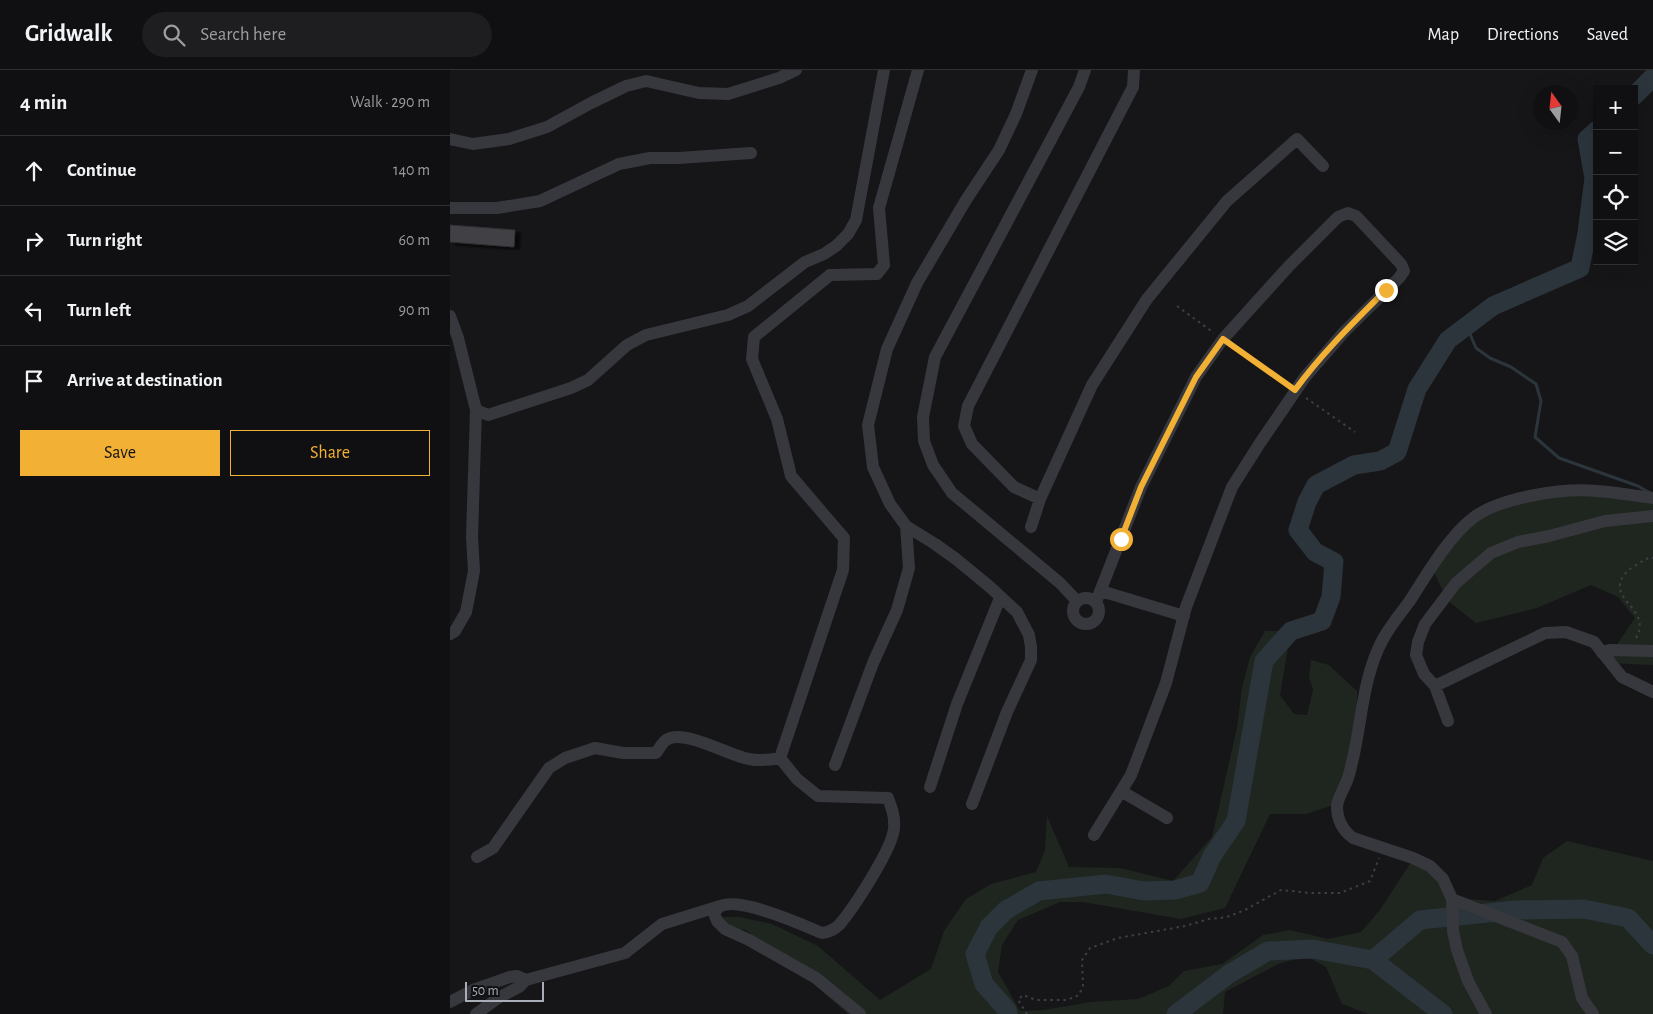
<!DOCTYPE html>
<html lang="en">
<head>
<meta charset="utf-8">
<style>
	body { margin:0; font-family:"Alegreya Sans",sans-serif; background:#1e1e20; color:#f1f3f6 }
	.controls { position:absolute; right:15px; top:15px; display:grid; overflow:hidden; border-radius:0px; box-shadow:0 5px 20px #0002 }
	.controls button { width:45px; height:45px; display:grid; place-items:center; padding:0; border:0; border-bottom:1px solid #303032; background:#101012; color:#f1f3f6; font:25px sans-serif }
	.compass { position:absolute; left:1083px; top:15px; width:45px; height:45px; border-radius:50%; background:#101012; box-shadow:0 5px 20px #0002; rotate:345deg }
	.scale { position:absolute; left:15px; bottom:12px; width:79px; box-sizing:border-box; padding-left:5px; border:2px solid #a8adb8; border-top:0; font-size:14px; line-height:18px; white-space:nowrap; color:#a8adb8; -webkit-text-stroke:4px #111113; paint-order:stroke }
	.stop { position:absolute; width:15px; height:15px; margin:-11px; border:4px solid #f2b134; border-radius:50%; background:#fff }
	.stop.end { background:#f2b134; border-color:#fff; box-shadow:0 1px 5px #0008 }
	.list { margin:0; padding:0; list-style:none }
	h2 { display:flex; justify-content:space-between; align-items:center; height:65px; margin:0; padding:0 20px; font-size:21px }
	h2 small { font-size:16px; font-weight:400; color:#9c9d9f }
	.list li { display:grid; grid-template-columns:32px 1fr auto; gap:15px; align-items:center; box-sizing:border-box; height:70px; padding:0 20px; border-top:1px solid #303032 }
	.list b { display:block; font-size:19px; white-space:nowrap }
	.list em { font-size:16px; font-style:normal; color:#9c9d9f }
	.actions { display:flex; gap:10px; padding:15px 20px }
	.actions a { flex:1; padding:11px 0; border:1px solid #f2b134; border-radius:0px; text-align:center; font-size:18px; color:#f2b134 }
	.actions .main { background:#f2b134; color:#111 }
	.icon { flex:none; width:28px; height:28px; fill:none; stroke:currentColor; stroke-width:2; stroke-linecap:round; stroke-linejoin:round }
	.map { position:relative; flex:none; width:1203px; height:944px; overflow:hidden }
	header { display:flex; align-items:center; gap:30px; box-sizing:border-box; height:70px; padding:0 25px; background:#101012; border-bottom:1px solid #303032 }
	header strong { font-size:24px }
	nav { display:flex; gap:28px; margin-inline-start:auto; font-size:18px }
	.search { width:350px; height:45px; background:#1e1e20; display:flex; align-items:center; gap:12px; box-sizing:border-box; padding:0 18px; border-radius:28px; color:#9c9d9f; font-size:19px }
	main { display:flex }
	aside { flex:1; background:#101012 }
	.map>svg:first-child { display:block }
</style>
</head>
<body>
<header>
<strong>Gridwalk</strong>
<div class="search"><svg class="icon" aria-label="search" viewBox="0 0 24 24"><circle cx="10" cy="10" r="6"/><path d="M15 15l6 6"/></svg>Search here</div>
<nav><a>Map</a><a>Directions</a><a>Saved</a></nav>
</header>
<main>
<aside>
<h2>4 min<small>Walk · 290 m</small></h2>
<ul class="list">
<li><svg class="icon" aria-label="ahead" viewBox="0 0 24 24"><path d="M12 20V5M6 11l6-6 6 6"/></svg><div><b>Continue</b></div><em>140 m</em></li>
<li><svg class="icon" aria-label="right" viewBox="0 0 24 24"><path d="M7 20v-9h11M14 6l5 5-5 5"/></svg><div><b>Turn right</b></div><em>60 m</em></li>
<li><svg class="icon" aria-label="left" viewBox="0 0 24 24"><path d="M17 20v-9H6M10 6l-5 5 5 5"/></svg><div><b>Turn left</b></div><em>90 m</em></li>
<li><svg class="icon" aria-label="arrive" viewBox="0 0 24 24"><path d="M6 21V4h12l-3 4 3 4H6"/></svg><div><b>Arrive at destination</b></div></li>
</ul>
<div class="actions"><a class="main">Save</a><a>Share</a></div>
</aside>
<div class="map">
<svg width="1203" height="944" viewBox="0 0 1203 944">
	<defs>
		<filter id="shadow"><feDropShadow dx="5.5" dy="3" stdDeviation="1" flood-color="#0009"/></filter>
	</defs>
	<rect width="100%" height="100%" fill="#161618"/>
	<path fill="#1e261f" d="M 1074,426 L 1203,426 L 1203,595 L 1156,593 L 1157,589 L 1185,548 L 1168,527 L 1141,515 L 1087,538 L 1026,553 L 998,531 L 982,498 L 1025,447 Z
		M 815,561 L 841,561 L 830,625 L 844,644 L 857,645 L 863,620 L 859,607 L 861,590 L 879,595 L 907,621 L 907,674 L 889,733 L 856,744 L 820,744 L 775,838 L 731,849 L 633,832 L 610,832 L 568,850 L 552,875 L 548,902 L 570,941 L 593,940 L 641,932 L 688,929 L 719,916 L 734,901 L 772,894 L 813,865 L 840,860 L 878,869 L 911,862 L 930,840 L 965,786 L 1004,828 L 1045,831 L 1082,815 L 1093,788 L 1117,771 L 1203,791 L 1203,944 L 918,944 L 892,934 L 876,897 L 856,886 L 828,894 L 775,922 L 773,944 L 398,944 L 358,909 L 296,860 L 273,857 L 263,847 L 290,847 L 322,854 L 368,876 L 430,930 L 481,899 L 494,861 L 516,829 L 541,814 L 586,802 L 595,780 L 597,746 L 619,797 L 670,798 L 723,811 L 762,767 L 787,658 L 792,618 L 800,587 Z"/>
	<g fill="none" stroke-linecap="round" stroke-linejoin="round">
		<path stroke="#2c353c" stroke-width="3" d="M 1023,251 L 1020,264 L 1026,278 L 1040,288 L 1061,297 L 1086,314 L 1091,331 L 1085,367 L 1109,388 L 1188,416 L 1200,423"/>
		<path stroke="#2c353c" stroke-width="19" d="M 1184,26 L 1203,7
			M 923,890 L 993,944
			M 558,944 L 557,940 L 534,914 L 525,884 L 539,857 L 556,840 L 589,821 L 656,814 L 694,821 L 725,820 L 750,813 L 762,786 L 786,751 L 814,591 L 841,561 L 872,551 L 881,527 L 884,492 L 865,482 L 848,460 L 857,432 L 866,415 L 904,395 L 930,391 L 947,382 L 967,319 L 998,270 L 1043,236 L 1130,198 L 1137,163 L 1144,108 L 1137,69 L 1147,60
			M 726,944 L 779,904 L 818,881 L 863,879 L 923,890 L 970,850 L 1066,840 L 1134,839 L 1178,848 L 1203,875"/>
	</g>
	<path fill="#404145" stroke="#303034" filter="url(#shadow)" d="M 0,155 L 65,160 L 64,177 L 0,172 Z"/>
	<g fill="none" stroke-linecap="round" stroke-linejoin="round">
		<path stroke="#3d3f44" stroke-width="2" stroke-dasharray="2.5 4" stroke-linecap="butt" d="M 727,236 L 764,263
			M 782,276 L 836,313
			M 856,328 L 905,362
			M 1186,568 C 1203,539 1156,530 1174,505 C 1180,497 1192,492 1200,487 L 1203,488
			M 577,944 L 568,930 L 573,925 L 586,930 L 617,930 L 629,925 L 633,916 L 632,890 L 640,878 L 668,868 L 735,856 L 759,849 L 777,847 L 795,840 L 831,820 L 861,823 L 890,823 L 920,811 L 929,788"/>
		<path stroke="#37383d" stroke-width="12" d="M 0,69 L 23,74 L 59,69 L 97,57 L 141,33 L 176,16 L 196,11 L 249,23 L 278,24 L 329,8 L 346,0
			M 0,138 L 47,138 L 90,131 L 169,94 L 200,88 L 229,88 L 301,83
			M 0,246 L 8,268 L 26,340 L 38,345 L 121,318 L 138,310 L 177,275 L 196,265 L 278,245 L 298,236 L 355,192 L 374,184 L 386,176 L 398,164 L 406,150 L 434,0
			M 590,429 L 564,417 L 522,374 L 514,356 L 518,336 L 683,17 L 684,0
			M 581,457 L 590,429 L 642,315 L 697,229 L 777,131 L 847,69 L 873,96
			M 651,521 L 734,546
			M623 541a13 13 0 1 1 26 0a13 13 0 1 1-26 0Z
			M 627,531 L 610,513 L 502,423 L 483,395 L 474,371 L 473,347 L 485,287 L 629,17 L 635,0
			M 0,564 L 5,561 L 16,542 L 24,501 L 22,467 L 26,340
			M 1152,583 L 1159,580 L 1203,581
			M 985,616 L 1095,563 L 1116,562 L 1144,572 L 1172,607 L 1203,622
			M 998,651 L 985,616 L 974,604 L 966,585 L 968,572 L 975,554 L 1006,513 L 1041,483 L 1068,472 L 1099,466 L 1155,451 L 1203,446
			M 385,695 L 423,593 L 447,540 L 459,498 L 456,456
			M 480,717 L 507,634 L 550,528
			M 671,721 L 717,748
			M 522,734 L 557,642 L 581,590 L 581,577 L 579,565 L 567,542 L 540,517 L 506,489 L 485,474 L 456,456 L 440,434 L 423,397 L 418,355 L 437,279 L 467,213 L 516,130 L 549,80 L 566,44 L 582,0
			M 644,765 L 681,705 L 716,613 L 736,537 L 782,417 L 810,373 L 855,307 L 894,262 L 949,208 L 954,201 L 951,194 L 906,146 L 898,143 L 888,147 L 839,196 L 773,269 L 746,307 L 691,417 L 646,532
			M 27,787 L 43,778 L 99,698 L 115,688 L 145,678 L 173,683 L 206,683 C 209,679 212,673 216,670 C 234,658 279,686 299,689 C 309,691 320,690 330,688
			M 1002,829 L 1112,872 L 1122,886 L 1132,928 L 1143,944
			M 0,932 L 23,920 L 60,907 L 67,906 L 76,910
			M 26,944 L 48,928 L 69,917 L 76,910 L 175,883 L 212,854 L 270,836
			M 410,944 L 366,908 L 299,870 L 275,859 L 267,851 L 264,843 C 266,841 267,839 269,837 C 287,825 353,855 372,863 C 379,862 384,860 389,855 C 403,839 443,778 444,758 C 445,747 442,739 438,728 L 368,726 L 347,709 L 330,688 L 393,500 L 394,468 L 341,406 L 327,349 L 302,289 L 304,267 L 380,205 L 427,204 L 434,195 L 429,138 L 468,0
			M 1036,944 L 1018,911 L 1007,880 L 1003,861 L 1002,829 L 993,809 L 980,796 L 963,788 L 903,768 C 892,760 887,750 887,736 C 888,727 895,717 898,708 C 912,663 910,611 933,569 C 940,556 950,544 959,532 C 976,506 998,467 1023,448 C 1050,427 1113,418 1147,421 C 1166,422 1184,426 1203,428"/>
	</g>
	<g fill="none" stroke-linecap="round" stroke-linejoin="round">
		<path stroke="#f2b134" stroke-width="6" d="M 671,469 L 691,417 L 746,307 L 773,269 L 845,320 C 872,283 904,252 936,220"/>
	</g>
</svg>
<div class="controls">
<button>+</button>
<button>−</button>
<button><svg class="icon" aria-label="locate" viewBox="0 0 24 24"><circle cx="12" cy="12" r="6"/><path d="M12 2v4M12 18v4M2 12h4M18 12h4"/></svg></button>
<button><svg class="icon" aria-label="layers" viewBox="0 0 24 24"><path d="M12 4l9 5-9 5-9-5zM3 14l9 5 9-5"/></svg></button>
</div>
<svg class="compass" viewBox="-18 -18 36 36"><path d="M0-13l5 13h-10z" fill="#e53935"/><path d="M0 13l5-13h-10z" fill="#9c9d9f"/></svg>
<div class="scale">50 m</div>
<div class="stop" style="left:671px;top:469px"></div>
<div class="stop end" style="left:936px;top:220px"></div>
</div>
</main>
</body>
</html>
